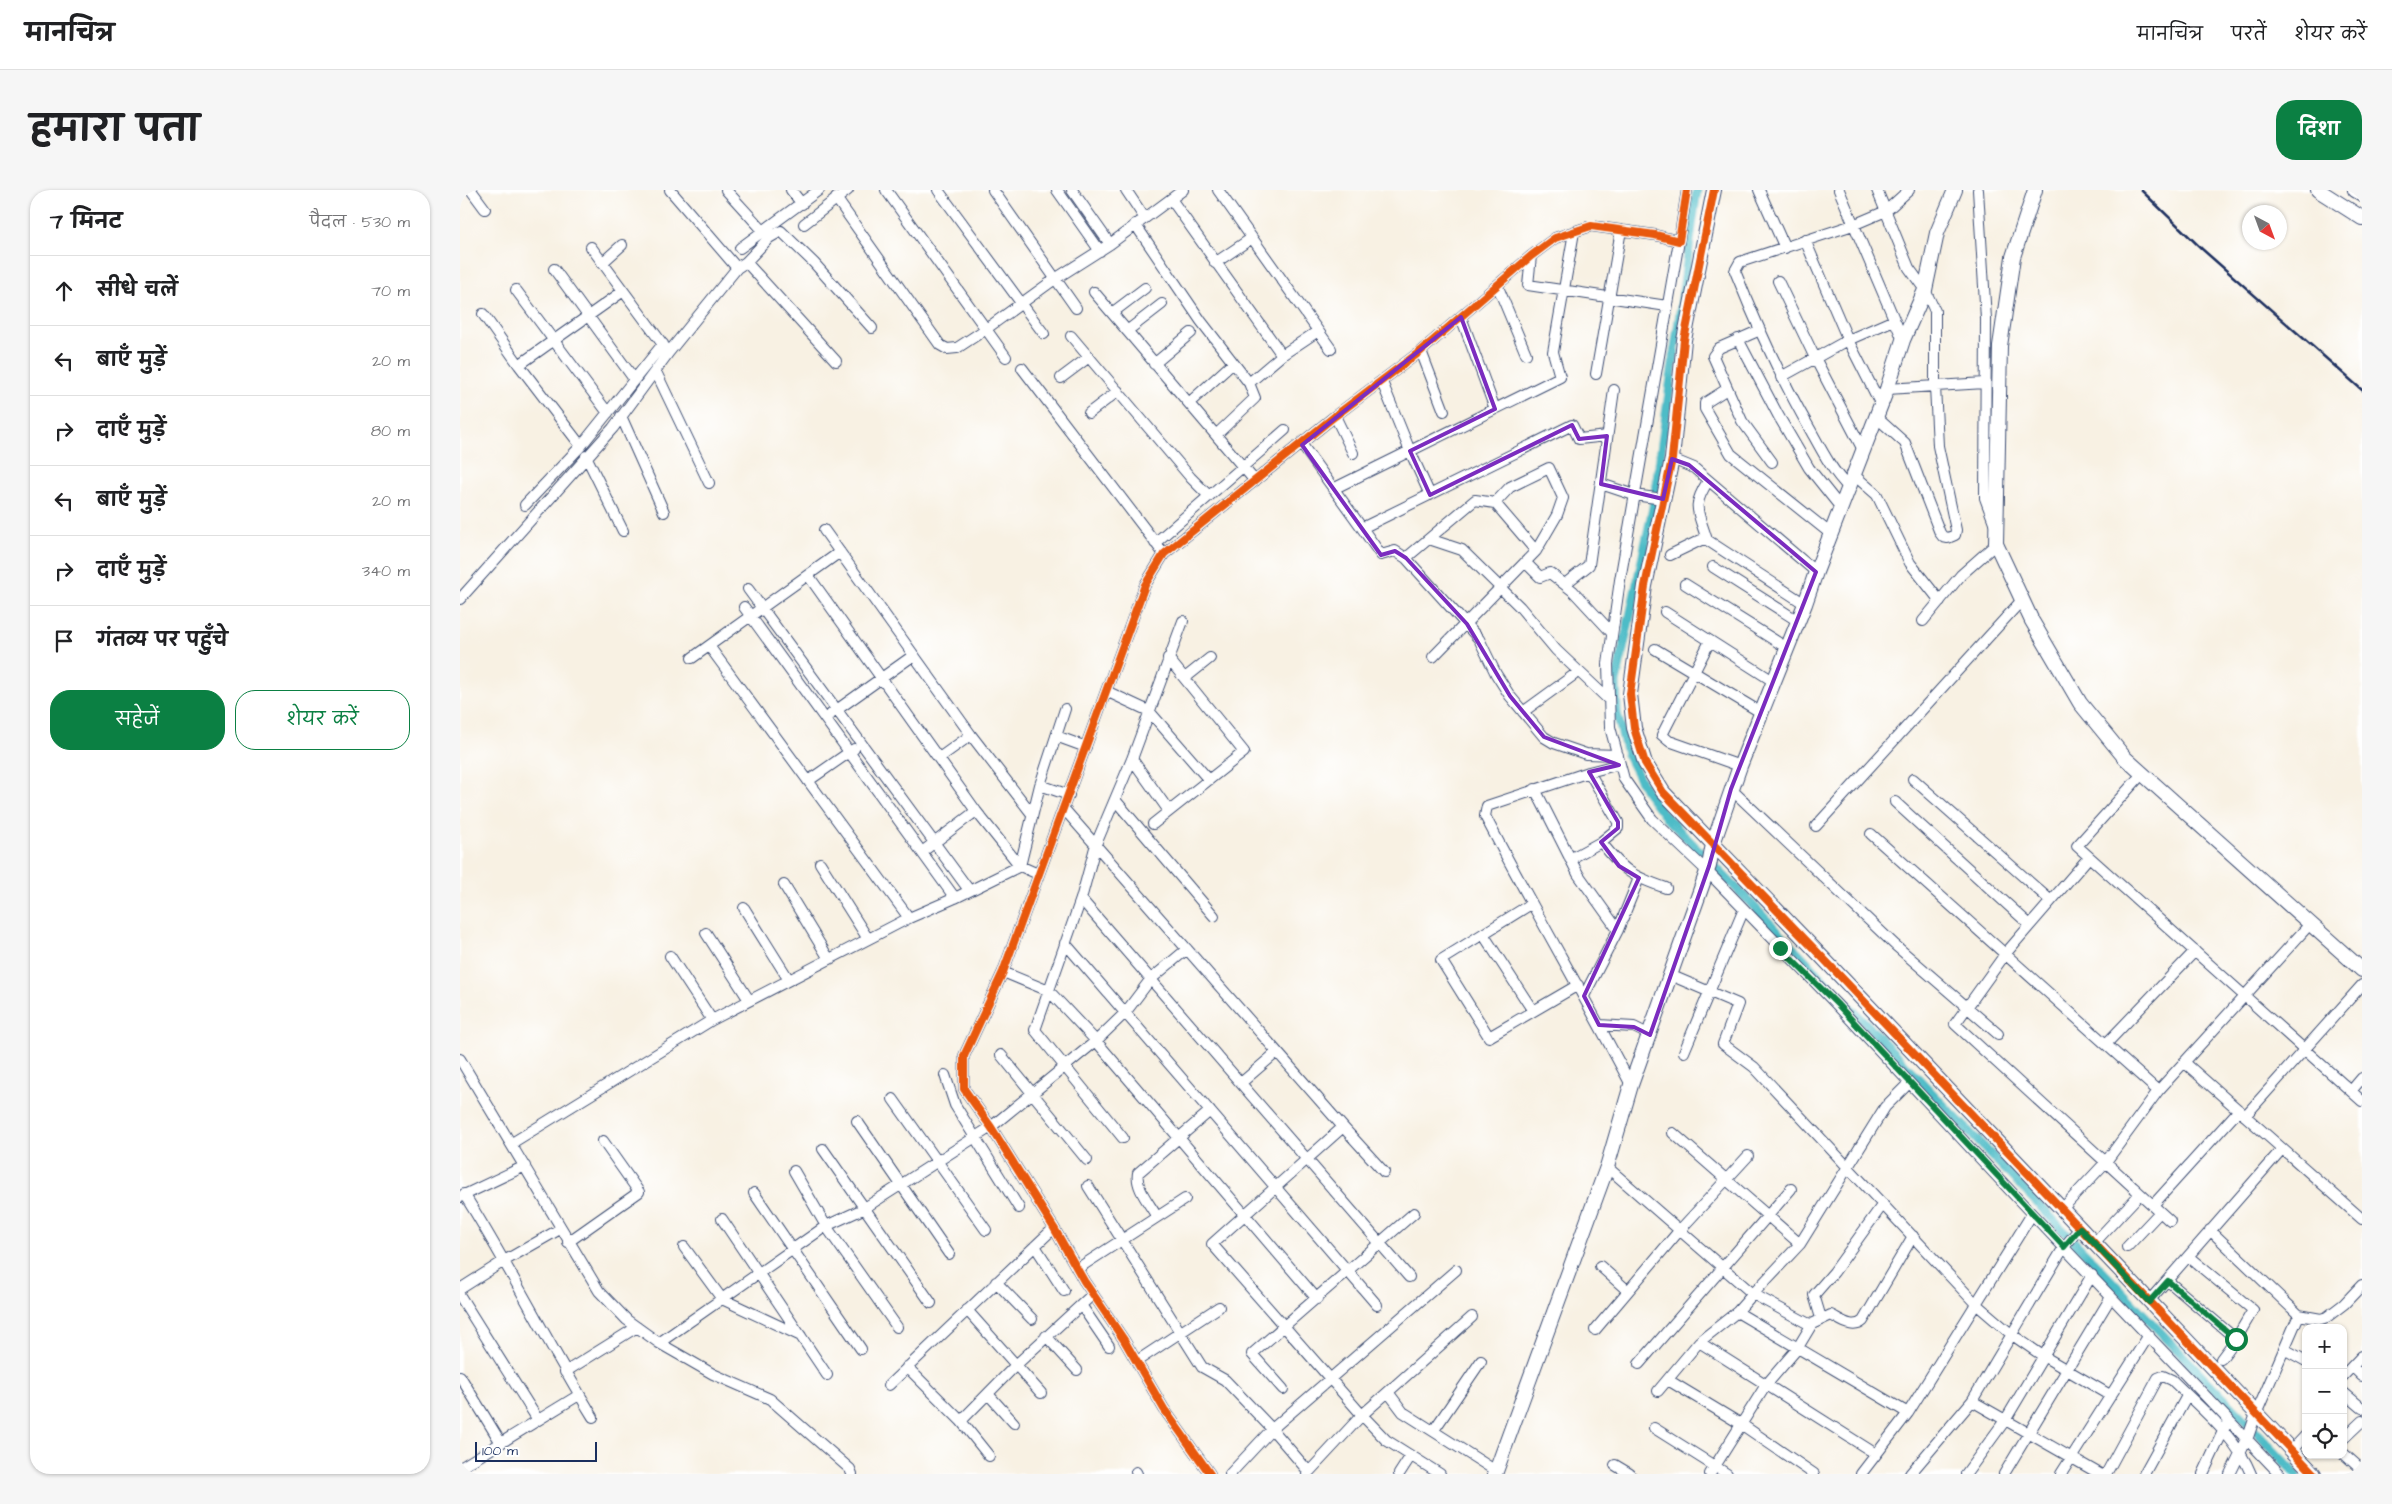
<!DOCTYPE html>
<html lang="hi">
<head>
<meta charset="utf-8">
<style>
	body { margin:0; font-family:"Architects Daughter","Playpen Sans Deva",sans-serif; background:#f6f6f6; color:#202124 }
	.controls { position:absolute; right:15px; bottom:15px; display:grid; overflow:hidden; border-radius:10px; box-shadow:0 1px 4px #0004 }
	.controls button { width:45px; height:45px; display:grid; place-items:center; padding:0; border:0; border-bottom:1px solid #e0e0e0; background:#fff; color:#202124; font:25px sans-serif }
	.compass { position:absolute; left:1782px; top:15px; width:45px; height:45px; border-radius:50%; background:#fff; box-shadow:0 1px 4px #0004; rotate:139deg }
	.scale { position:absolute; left:15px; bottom:12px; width:122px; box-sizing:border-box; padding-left:5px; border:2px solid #1b2f5e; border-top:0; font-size:14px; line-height:18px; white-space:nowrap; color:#1b2f5e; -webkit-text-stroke:4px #fff; paint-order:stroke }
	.stop { position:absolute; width:15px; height:15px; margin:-11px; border:4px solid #0b8043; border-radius:50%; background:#fff }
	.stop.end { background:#0b8043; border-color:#fff; box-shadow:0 1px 5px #0008 }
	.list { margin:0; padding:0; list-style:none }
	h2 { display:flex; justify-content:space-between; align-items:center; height:65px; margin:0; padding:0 20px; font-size:21px }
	h2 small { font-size:16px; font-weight:400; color:#757577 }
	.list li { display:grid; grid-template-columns:32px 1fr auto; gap:15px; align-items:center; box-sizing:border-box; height:70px; padding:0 20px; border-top:1px solid #e0e0e0 }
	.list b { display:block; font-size:19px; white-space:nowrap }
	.list em { font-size:16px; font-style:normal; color:#757577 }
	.actions { display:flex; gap:10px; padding:15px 20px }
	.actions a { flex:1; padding:11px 0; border:1px solid #0b8043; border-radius:20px; text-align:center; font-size:18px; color:#0b8043 }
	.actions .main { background:#0b8043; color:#fff }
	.icon { flex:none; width:28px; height:28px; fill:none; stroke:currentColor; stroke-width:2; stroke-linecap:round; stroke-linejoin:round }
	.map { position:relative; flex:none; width:1902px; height:1284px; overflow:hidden; border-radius:20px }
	header { display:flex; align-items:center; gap:30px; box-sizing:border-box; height:70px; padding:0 25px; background:#fff; border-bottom:1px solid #e0e0e0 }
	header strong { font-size:24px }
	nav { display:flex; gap:28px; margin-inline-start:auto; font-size:18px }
	.intro { display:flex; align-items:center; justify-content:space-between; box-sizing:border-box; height:120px; padding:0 30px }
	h1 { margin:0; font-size:35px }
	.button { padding:12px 22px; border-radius:20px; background:#0b8043; color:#fff; font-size:18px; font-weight:700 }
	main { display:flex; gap:30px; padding:0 30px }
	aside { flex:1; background:#fff; border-radius:20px; box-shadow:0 1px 4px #0004 }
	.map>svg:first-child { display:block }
</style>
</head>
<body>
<header>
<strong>मानचित्र</strong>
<nav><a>मानचित्र</a><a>परतें</a><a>शेयर करें</a></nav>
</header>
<div class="intro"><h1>हमारा पता</h1><a class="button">दिशा</a></div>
<main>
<aside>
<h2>7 मिनट<small>पैदल · 530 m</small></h2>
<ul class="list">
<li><svg class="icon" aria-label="ahead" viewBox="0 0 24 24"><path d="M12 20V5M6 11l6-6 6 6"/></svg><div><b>सीधे चलें</b></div><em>70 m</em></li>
<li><svg class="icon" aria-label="left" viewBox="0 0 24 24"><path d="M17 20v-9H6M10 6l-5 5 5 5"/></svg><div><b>बाएँ मुड़ें</b></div><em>20 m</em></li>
<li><svg class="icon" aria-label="right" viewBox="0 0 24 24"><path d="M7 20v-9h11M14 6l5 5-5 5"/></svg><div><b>दाएँ मुड़ें</b></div><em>80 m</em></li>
<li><svg class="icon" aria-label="left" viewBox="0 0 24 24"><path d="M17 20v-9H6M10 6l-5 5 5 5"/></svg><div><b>बाएँ मुड़ें</b></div><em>20 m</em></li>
<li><svg class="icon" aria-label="right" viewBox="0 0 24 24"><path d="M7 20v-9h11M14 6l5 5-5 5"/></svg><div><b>दाएँ मुड़ें</b></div><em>340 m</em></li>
<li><svg class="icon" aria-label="arrive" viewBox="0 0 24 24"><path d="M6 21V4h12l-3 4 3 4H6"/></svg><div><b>गंतव्य पर पहुँचे</b></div></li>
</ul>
<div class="actions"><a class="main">सहेजें</a><a>शेयर करें</a></div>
</aside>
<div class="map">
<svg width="1902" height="1284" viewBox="0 0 1902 1284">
	<rect width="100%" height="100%" fill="#fff"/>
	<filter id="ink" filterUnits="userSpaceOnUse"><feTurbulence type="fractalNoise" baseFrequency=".02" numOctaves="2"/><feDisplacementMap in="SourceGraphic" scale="10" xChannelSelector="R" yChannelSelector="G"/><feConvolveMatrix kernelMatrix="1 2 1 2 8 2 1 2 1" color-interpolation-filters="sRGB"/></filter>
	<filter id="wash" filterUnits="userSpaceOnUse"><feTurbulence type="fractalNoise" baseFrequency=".0096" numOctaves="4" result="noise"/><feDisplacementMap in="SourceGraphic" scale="20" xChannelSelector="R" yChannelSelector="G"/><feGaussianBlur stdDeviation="1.12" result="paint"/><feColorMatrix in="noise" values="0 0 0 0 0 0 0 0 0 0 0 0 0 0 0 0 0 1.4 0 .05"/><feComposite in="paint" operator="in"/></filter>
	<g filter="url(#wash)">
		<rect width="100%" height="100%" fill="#f8f1e3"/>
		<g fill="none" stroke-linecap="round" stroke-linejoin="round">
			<path stroke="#4ebcc7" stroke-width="9" d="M 1237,0 L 1193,318 L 1156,492 L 1157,523 L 1167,564 L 1186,601 L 1204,625 L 1282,704 L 1836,1284"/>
		</g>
	</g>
	<g filter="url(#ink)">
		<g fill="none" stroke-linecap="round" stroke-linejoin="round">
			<g stroke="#3c4c72" stroke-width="12">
				<path id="street" d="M 11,0 L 25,19
					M 210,0 L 277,78
					M 266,0 L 307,45
					M 331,0 L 342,14
					M 426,0 L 546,167
					M 478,0 L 584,144
					M 533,0 L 616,118
					M 597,0 L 640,61
					M 612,0 L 650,54 L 723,0
					M 666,0 L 684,27
					M 758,0 L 871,159
					M 1299,0 L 1325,58
					M 1379,0 L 1443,150
					M 1518,0 L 1526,129 L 1525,308 L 1535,335
					M 376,8 L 480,155 L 487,159 L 497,158 L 526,139 L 595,89 L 650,54
					M 711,9 L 822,165
					M 344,34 L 388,0
					M 675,34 L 741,131 L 789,193 L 822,165 L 858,141
					M 1345,50 L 1388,150 L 1420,213
					M 1219,51 L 1160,390 L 1148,474 L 1150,537 L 1164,589 L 1192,629 L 1247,681 L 1377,815 L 1572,1024 L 1820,1284
					M 131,57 L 207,160
					M 280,58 L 359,0
					M 1071,66 L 1068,95 L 1207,116
					M 286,72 L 376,171
					M 142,73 L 162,55
					M 755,73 L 792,48
					M 94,79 L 174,189
					M 1318,91 L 1355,168 L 1403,260
					M 1038,97 L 1066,164
					M 56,100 L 148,223
					M 634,102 L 795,291
					M 652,123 L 685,98
					M 23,124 L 59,175
					M 1001,127 L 1035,219
					M 667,141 L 702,114
					M 1298,141 L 1259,158 L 1253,166 L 1282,231 L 1312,272
					M 611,146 L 731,288 L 748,305
					M 1278,149 L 1318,225 L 1349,278 L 1381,318
					M 961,161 L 984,221
					M 694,174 L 731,143
					M 562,178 L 704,364
					M 196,182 L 249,293
					M 1136,184 L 1161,40
					M 1321,187 L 1388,150 L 1434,130
					M 601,188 L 629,167
					M 922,192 L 950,261 L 970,305
					M 1267,199 L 1245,213 L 1245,219 L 1271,264 L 1371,344
					M 1427,199 L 1525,193
					M 729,213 L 773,173
					M 629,223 L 658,201
					M 161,226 L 204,322
					M 875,226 L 893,263
					M 1415,226 L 1445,253 L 1480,343 L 1483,347 L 1488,348 L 1495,345 L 1496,340 L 1478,256 L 1475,196 L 1475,121 L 1465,100 L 1449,78 L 1417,0
					M 756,245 L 795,208 L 789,193
					M 1147,246 L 1119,249 L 1112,235 L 902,338 L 921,365 L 935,361 L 946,368 L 1019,449 L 1036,484 L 1050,506 L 1084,547 L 1094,553 L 1126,564 L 1158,565
					M 842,255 L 902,338
					M 121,256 L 59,175 L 162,102
					M 126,266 L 163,341
					M 1212,269 L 1234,278 L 1356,382
					M 1394,285 L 1417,305 L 1450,373 L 1480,411
					M 1141,294 L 1174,305 L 1203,309
					M 1389,298 C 1372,281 1362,261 1351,241 C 1321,189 1297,136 1275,81 L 1280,72 L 1393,35 L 1426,21 L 1449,0
					M 873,299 L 1100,187 L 1093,162 L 1114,42
					M 1035,313 L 1076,361
					M 65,315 L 121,256 L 203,154
					M 364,340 L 511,545 L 572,624
					M 969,349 L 1002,360 L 1060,417 L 1096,460 L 1149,510
					M 1247,350 C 1238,320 1231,318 1248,291
					M 695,353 L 825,240
					M 1210,365 L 1241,350 L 1247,350 L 1345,414
					M 946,368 L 1015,310 L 1035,313 L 1050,297 L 1089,278 L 1103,308 L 1097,325 L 1076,361 L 973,467
					M 1065,372 L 1080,387 L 1090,383 L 1113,401 L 1152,443
					M 1253,377 L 1338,431
					M 348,385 L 516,621 L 560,676 L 578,684
					M 1105,394 L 1129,375 L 1154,200
					M 1225,394 L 1327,458
					M 288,399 L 509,700
					M 0,409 L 153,238 L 209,162 L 277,78 L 286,72 L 309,48 L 321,41 L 354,73 L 412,138
					M 284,417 L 495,708
					M 1205,422 L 1313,491
					M 1463,431 L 1501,385 L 1536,354
					M 1250,451 L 1202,545 L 1209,551 L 1280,576
					M 249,456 L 449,728
					M 1195,459 L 1302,523
					M 232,468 L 380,362
					M 725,488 L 750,468
					M 646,501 L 689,521 L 749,590
					M 1063,522 L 1118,482
					M 371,524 L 454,465
					M 596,546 L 626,557
					M 479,568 L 511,545
					M 672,569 L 709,621
					M 1160,574 L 1129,582 L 1027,616 L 1025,626 C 1072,717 1124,805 1171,895
					M 1682,584 L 1617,656 L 1902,911
					M 1453,589 L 1591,711
					M 348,591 L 394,559
					M 580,595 L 609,605
					M 1075,599 L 1118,684 L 1158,740
					M 1271,599 L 1435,755 L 1538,844
					M 656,611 L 754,726
					M 1435,612 L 1570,735
					M 604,619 L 883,937 L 752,1054 L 902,1225 L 926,1250 L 980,1284
					M 693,634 L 784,562 L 708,468
					M 1356,636 L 1562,410
					M 1411,644 L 1698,901
					M 1141,652 C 1164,681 1171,686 1206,698
					M 462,662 L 516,621
					M 1629,667 L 1546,763 L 1495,834 L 1710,1031
					M 1110,669 L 1141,652 L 1158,638 L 1158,632 L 1129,582
					M 360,673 L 408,749
					M 324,695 L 369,769
					M 621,709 L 949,1087
					M 1071,714 L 981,770 L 1029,847 L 1118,795
					M 284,718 L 329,790
					M 246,743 L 289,810
					M 1023,744 L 1073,821
					M 605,753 L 917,1115
					M 210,766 L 252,830
					M 543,782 L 589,801 L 636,851 L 857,1109
					M 1210,785 L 1278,814 L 1263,854 L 1294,877 L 1516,1114 L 1551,1144 L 1583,1166 L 1650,1205
					M 1124,806 L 1158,740 L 1179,688
					M 1139,835 L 1174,837 L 1190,845
					M 1646,854 L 1735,761
					M 1224,862 L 1284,719
					M 541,865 L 627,970
					M 0,869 L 139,1101 L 167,1130 L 199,1153 L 253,1184 L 310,1209 L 390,1279 L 392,1284
					M 1724,872 L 1902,1029
					M 485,885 L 495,915 L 559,1018
					M 781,893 L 817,862
					M 1449,893 L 1425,917 L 1340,1054 L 1293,1104 L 1347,1133 L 1352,1134 L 1371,1125 C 1381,1130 1393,1140 1403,1131 L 1453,1046
					M 1891,901 L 1902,888
					M 433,909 L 526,1040
					M 1785,926 L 1902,795
					M 397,931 L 489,1064
					M 883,937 L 924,982
					M 1213,943 L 1340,1054
					M 663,948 L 575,840 L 621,709 L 636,654 L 672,569 L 723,431
					M 52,953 L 252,830 L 449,728 L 495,708 L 560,676 L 580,595 L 605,519
					M 363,959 L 471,1113
					M 1147,977 L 1293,1104 L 1277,1122 L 1239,1152 L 1198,1201
					M 334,981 L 366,1036 L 437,1137
					M 628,996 L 742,1177 L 765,1190 L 812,1239 L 849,1282
					M 294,1003 L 401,1159
					M 4,1004 C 50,1077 88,1154 133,1227
					M 0,1007 L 65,976
					M 1693,1015 L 1779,920
					M 1602,1019 L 1645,973 L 1698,901 L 1850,734
					M 697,1027 C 690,1014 675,998 678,983 L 750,921
					M 262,1029 L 367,1185
					M 1750,1040 L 1839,1125 L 1861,1129 L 1867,1127 L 1884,1114 L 1902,1095
					M 108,1052 L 179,1002 L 143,951
					M 1634,1053 L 1680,1004
					M 575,1056 L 604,1101
					M 224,1057 L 262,1109 L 341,1146
					M 1667,1057 L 1700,1022
					M 1729,1067 L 1793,1120 L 1776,1149 L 1761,1169
					M 1140,1076 L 1168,1101
					M 617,1079 L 725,1009
					M 1708,1091 L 1776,1149
					M 536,1092 L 572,1129
					M 0,1099 L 44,1071 L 100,1039
					M 0,1106 L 78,1230
					M 1689,1111 L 1822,959
					M 621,1115 L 649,1156
					M 507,1120 L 581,1203
					M 1277,1122 L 1448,1223
					M 1012,1127 L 928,1202 L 943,1222 L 1036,1281
					M 1361,1128 L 1354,1105 L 1374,1082 L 1423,1014
					M 1135,1140 L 1219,1041 L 1288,966
					M 586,1146 L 617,1180
					M 1239,1152 L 1416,1264
					M 199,1153 L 366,1036 L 403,1019 L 531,937 L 636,851 L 665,823 L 690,790 L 727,759
					M 1824,1159 L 1846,1171
					M 677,1171 L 759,1117
					M 1179,1174 L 1331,999
					M 447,1177 L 501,1231
					M 1893,1177 L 1902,1186
					M 105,1182 L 177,1137
					M 0,1186 L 41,1253
					M 1883,1186 L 1902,1166
					M 1208,1190 L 1281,1234 L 1354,1284
					M 429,1195 L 594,1038
					M 823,1199 L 792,1164 L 954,1023
					M 1883,1202 L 1902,1218
					M 528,1204 L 554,1233
					M 1512,1211 L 1640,1284
					M 1194,1238 L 1267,1284
					M 974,1240 L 1021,1171
					M 1883,1249 L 1902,1231
					M 1831,1261 L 1846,1245
					M 1883,1263 L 1902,1280
					M 529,1266 L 501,1231 L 556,1175 L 633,1104
					M 1155,1275 L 1170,1284
					M 0,1278 L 119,1205
					M 676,1282 L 677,1284
					M 750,1284 L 704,1219 L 664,1150 L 624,1091 L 594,1038 L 531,937 L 504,899 L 504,866 L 543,782 L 685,395 L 704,364 L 875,226 L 961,161 L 1071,66 L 1095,48 L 1131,36 L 1195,45 L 1219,51 L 1227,0
					M 770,1284 L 812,1239 L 996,1080
					M 847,1284 L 902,1225 L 928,1202
					M 939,1284 L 950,1267
					M 1250,1284 L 1306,1195 L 1337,1159 L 1352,1134
					M 1401,1284 L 1448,1223 L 1572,1024
					M 1450,1284 L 1512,1211 L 1604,1057 L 1620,1038
					M 1506,1284 L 1546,1229 L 1632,1085
					M 1544,1284 L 1651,1107
					M 1601,1284 L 1689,1145
					M 1646,1284 L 1698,1188 L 1703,1186 L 1712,1190 C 1740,1218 1776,1246 1791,1284
					M 1684,1284 L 1727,1206
					M 1743,1284 L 1765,1237
					M 1770,1284 L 1788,1247 L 1796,1224 L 1839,1125"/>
			</g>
			<g stroke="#3c4c72" stroke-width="16">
				<path id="secondary" d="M 1254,0 L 1224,150 L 1212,269 L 1185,396 L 1170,504 L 1174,538 L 1185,573 L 1203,602 L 1361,766 L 1854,1284
					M 1575,0 L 1553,67 L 1540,156 L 1536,354 L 1572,431 L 1620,513 L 1665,568 L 1902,780
					M 1858,0 L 1902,28
					M 1895,0 L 1902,4
					M 1035,1284 L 1147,977 L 1171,895 L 1249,676 L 1253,654 L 1280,576 L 1345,414 L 1356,382 L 1427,199 L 1443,150 L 1465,100 L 1477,43 L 1495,0"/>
			</g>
			<use href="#street" stroke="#fff" stroke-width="10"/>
			<use href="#secondary" stroke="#fff" stroke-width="14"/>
			<path stroke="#1b2f5e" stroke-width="2.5" d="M 1681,0 L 1742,59 L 1902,200"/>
			<g stroke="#fff" stroke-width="11">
				<path id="cycleway" d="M 1254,0 L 1224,150 L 1212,269 L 1185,396 L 1170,504 L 1174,538 L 1185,573 L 1203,602 L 1361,766 L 1854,1284
					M 750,1284 L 704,1219 L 664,1150 L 624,1091 L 594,1038 L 531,937 L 504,899 L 504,866 L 543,782 L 685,395 L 704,364 L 875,226 L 961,161 L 1071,66 L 1095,48 L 1131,36 L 1195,45 L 1219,51 L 1227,0"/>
			</g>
			<use href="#cycleway" stroke="#e8590c" stroke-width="8"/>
		</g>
	</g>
	<g fill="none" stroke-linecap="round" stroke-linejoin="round" filter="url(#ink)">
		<path stroke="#0b8043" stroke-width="6" d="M 1320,758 L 1378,815 L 1604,1057 L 1620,1038 L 1689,1112 L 1708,1091 L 1776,1149"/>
	</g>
	<path fill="none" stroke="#7b2cbf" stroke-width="4" stroke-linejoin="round" d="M 1001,127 L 1035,219 L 950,261 L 970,305 L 1112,235 L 1119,249 L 1147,246 L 1141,294 L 1203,309 L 1212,269 L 1229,275 L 1356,382 L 1271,599 L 1249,676 L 1190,845 L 1174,837 L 1139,835 L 1124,806 L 1179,688 L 1159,676 L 1141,652 L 1158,638 L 1158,632 L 1129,582 L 1159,575 L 1084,547 L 1050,506 L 1007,434 L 946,368 L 935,361 L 921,365 L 842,255 Z"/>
</svg>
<div class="controls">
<button>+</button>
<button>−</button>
<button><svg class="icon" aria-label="locate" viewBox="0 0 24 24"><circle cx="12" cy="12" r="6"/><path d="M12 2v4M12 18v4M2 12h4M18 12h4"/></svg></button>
</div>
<svg class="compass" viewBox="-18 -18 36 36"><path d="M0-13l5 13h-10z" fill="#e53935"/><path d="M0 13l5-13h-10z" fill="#757577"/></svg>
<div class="scale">100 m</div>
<div class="stop" style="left:1776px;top:1149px"></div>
<div class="stop end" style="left:1320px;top:758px"></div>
</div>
</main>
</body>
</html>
